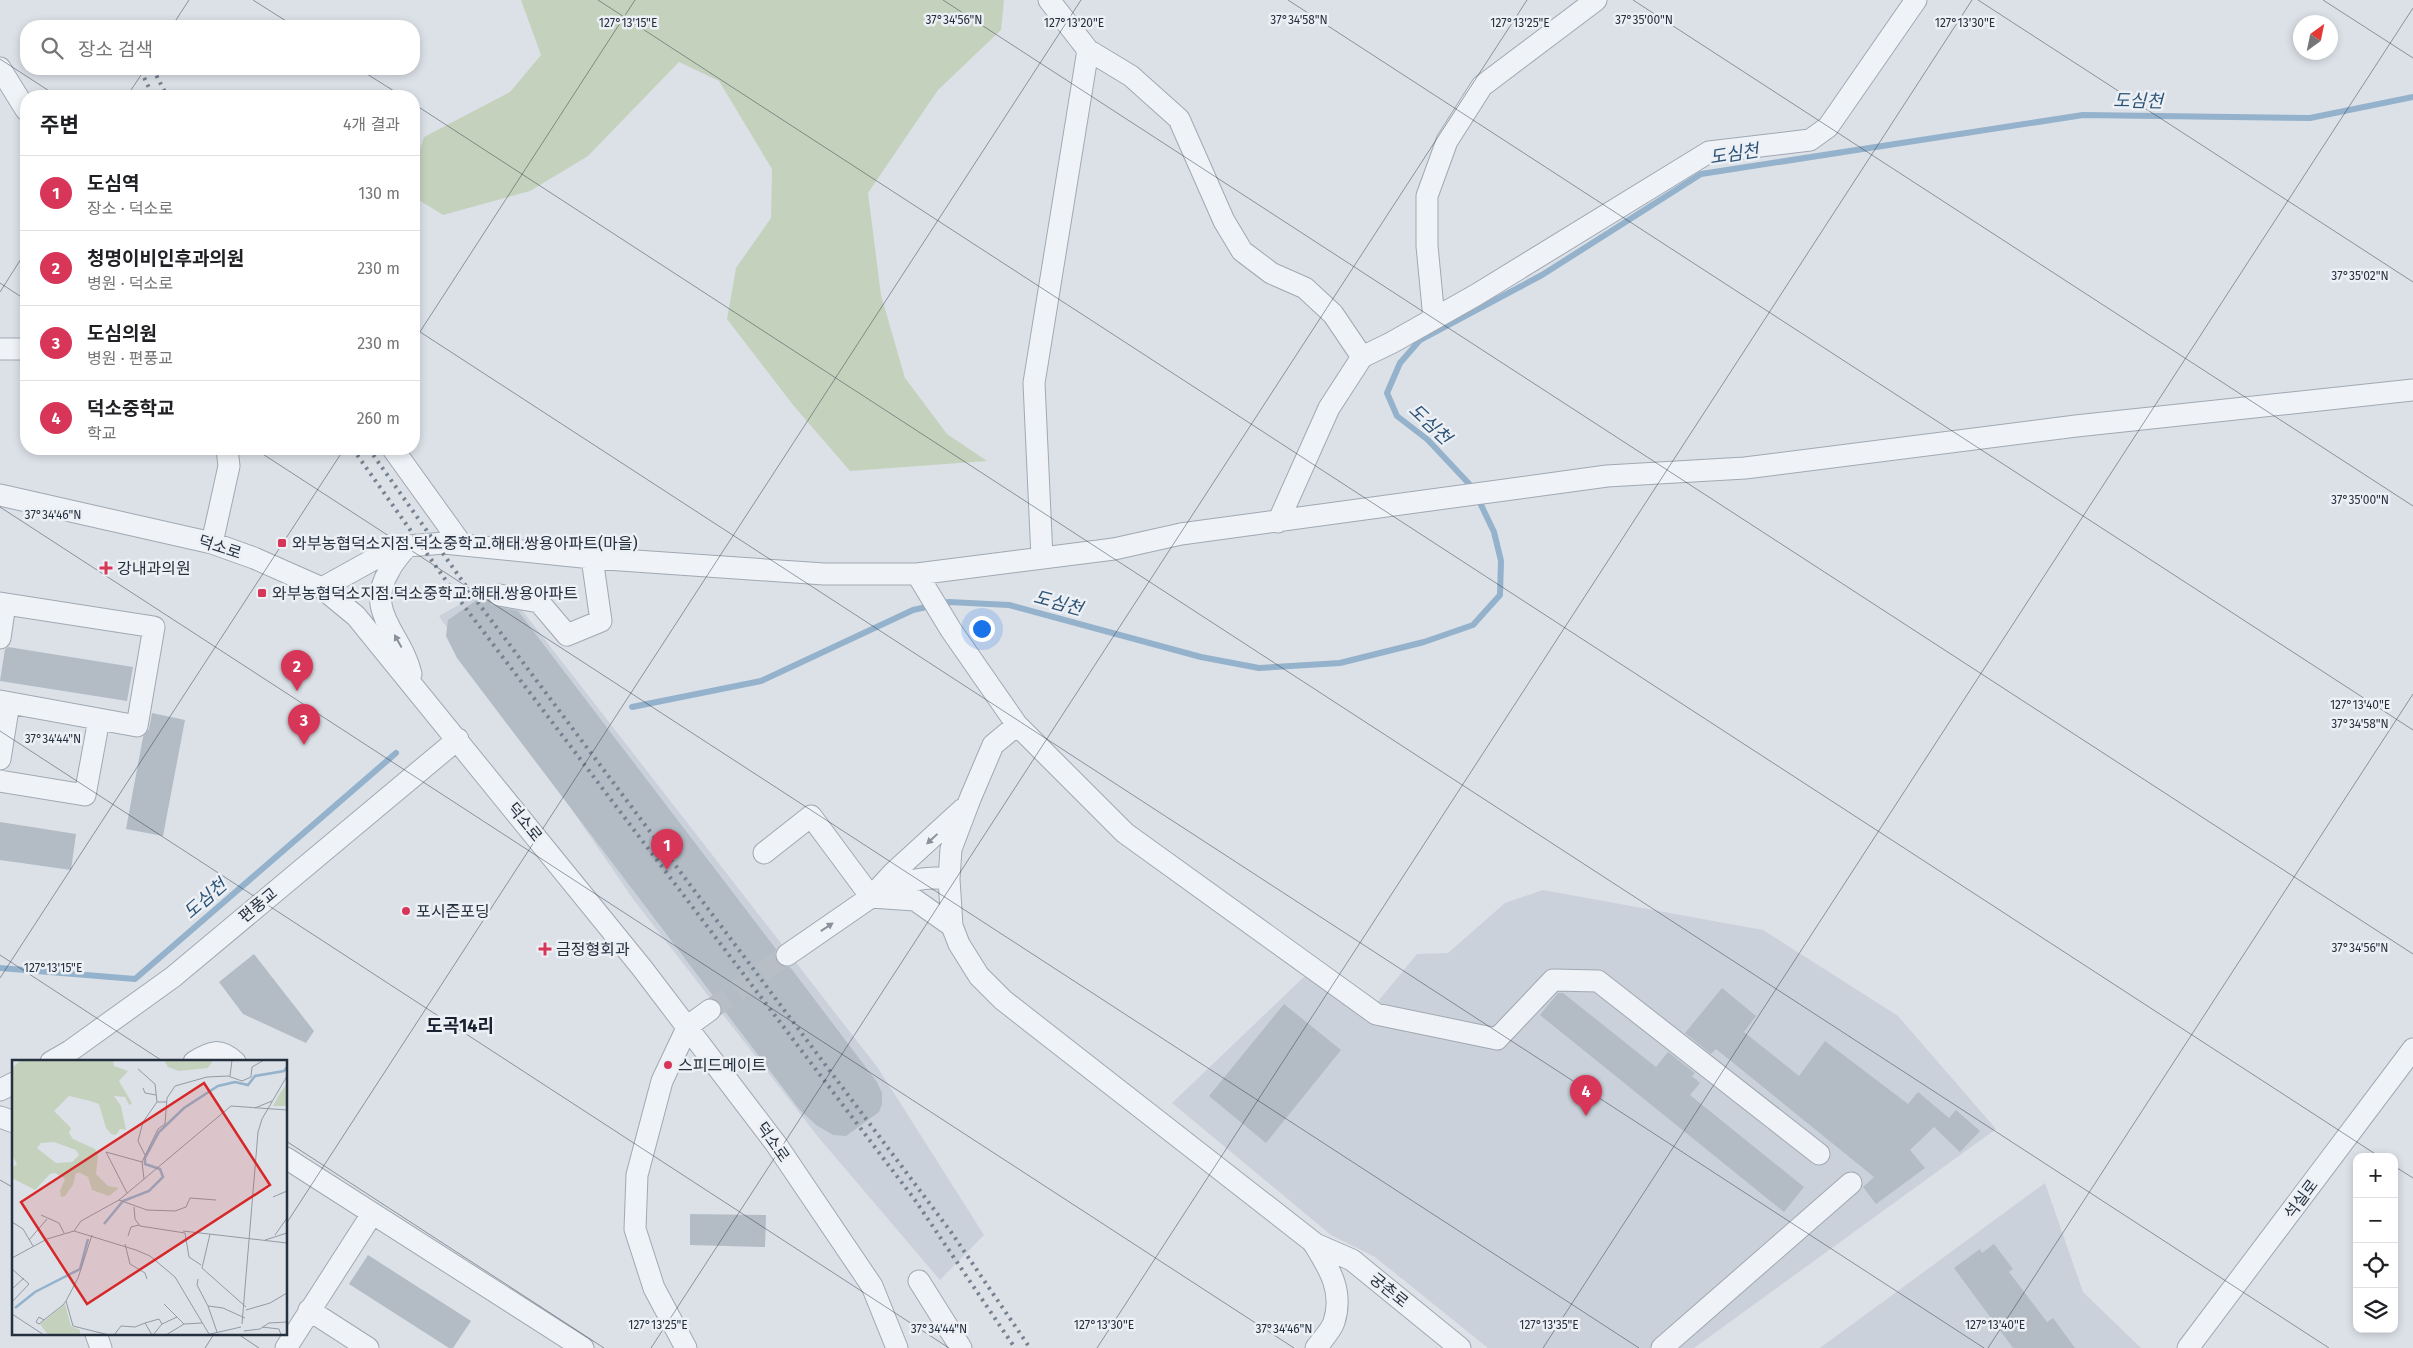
<!DOCTYPE html>
<html lang="ko">
<head>
<meta charset="utf-8">
<style>
	body { margin:0; font-family:"Fira Sans","Noto Sans KR",sans-serif; background:#f6f6f6; color:#202124 }
	.controls { position:absolute; right:15px; bottom:15px; display:grid; overflow:hidden; border-radius:10px; box-shadow:0 2px 8px #0003 }
	.controls button { width:45px; height:45px; display:grid; place-items:center; padding:0; border:0; border-bottom:1px solid #e0e0e0; background:#fff; color:#202124; font:25px sans-serif }
	.compass { position:absolute; left:2293px; top:15px; width:45px; height:45px; border-radius:50%; background:#fff; box-shadow:0 2px 8px #0003; rotate:33deg }
	.you { position:absolute; left:981px; top:628px; width:18px; height:18px; margin:-12px; border:4px solid #fff; border-radius:50%; background:#1a73e8; box-shadow:0 0 0 8px #1a73e833 }
	.badge { display:grid; place-items:center; width:32px; height:32px; border-radius:50%; background:#d83659; color:#fff; font-size:16px; font-weight:700 }
	.pin { position:absolute; translate:-50% -41px; filter:drop-shadow(0 1px 2px #0008) }
	.pin::after { content:''; position:absolute; top:26px; width:18px; height:15px; background:inherit; clip-path:polygon(0 0,100% 0,50% 100%) }
	.list { margin:0; padding:0; list-style:none }
	h2 { display:flex; justify-content:space-between; align-items:center; height:65px; margin:0; padding:0 20px; font-size:21px }
	h2 small { font-size:16px; font-weight:400; color:#757577 }
	.list li { display:grid; grid-template-columns:32px 1fr auto; gap:15px; align-items:center; box-sizing:border-box; height:75px; padding:0 20px; border-top:1px solid #e0e0e0 }
	.list b { display:block; font-size:19px; white-space:nowrap }
	.list p { margin:0; font-size:16px; white-space:nowrap; color:#757577 }
	.list em { font-size:16px; font-style:normal; color:#757577 }
	.icon { flex:none; width:28px; height:28px; fill:none; stroke:currentColor; stroke-width:2; stroke-linecap:round; stroke-linejoin:round }
	.map { position:relative; flex:none; width:2413px; height:1348px; overflow:hidden }
	.search { position:absolute; background:#fff; box-shadow:0 2px 8px #0003; left:20px; top:20px; width:400px; height:55px; display:flex; align-items:center; gap:12px; box-sizing:border-box; padding:0 18px; border-radius:20px; color:#757577; font-size:19px }
	.panel { position:absolute; background:#fff; box-shadow:0 2px 8px #0003; left:20px; top:90px; width:400px; height:365px; border-radius:20px }
	.map>svg:first-child { display:block }
</style>
</head>
<body>
<div class="map">
<svg width="2413" height="1348" viewBox="0 0 2413 1348">
	<rect width="100%" height="100%" fill="#dce1e8"/>
	<path fill="#cad1da" d="M 500,582 L 878,1068 L 984,1235 L 940,1280 L 819,1138 L 633,899 L 439,616 Z
		M 1543,890 L 1763,930 L 1898,1016 L 1996,1129 L 1694,1348 L 1488,1348 L 1375,1257 L 1331,1235 L 1172,1103 L 1306,975 L 1365,1017 L 1417,954 L 1448,953 L 1505,903 Z
		M 2045,1183 L 2083,1292 L 2141,1348 L 1820,1348 Z"/>
	<path fill="#c4d2bd" d="M 521,0 L 1004,0 L 1001,30 L 938,90 L 868,193 L 881,295 L 905,378 L 947,434 L 987,461 L 850,471 L 793,405 L 727,319 L 736,268 L 771,218 L 772,169 L 719,81 L 679,62 L 588,156 L 530,191 L 443,215 L 414,197 L 414,170 L 424,137 L 510,92 L 541,55 Z"/>
	<g fill="none" stroke-linecap="round" stroke-linejoin="round">
		<path stroke="#94b2cb" stroke-width="6" d="M 632,707 L 761,681 L 913,610 L 949,602 L 1009,605 L 1201,657 L 1259,668 L 1340,663 L 1424,642 L 1473,625 L 1500,595 L 1501,561 L 1494,532 L 1473,488 L 1428,440 L 1397,416 L 1387,393 L 1400,363 L 1420,340 L 1542,275 L 1701,174 L 2083,115 L 2310,118 L 2413,97
			M 0,968 L 135,979 L 396,753"/>
	</g>
	<path fill="#b3bbc5" d="M 487,593 L 491,605 L 518,611 L 776,949 L 775,956 L 777,962 L 782,966 L 790,967 L 877,1082 L 882,1093 L 882,1104 L 879,1112 L 846,1136 L 833,1135 L 816,1125 L 799,1109 L 457,658 L 446,636 L 448,620 Z
		M 8,647 L 133,667 L 127,701 L 0,681 L 5,649 Z
		M 152,713 L 185,720 L 163,836 L 126,829 L 143,737 L 149,729 Z
		M 0,822 L 76,834 L 71,870 L 0,860 Z
		M 254,954 L 314,1031 L 306,1043 L 243,1014 L 219,982 Z
		M 1722,988 L 1756,1016 L 1744,1032 L 1799,1076 L 1825,1041 L 1908,1104 L 1918,1092 L 1949,1118 L 1956,1110 L 1980,1131 L 1960,1152 L 1934,1127 L 1910,1150 L 1925,1168 L 1876,1204 L 1863,1187 L 1874,1177 L 1716,1049 L 1711,1054 L 1685,1033 Z
		M 1558,993 L 1563,993 L 1656,1067 L 1668,1052 L 1695,1073 L 1692,1076 L 1700,1083 L 1690,1095 L 1804,1187 L 1784,1212 L 1540,1015 Z
		M 1284,1004 L 1341,1050 L 1266,1143 L 1209,1096 Z
		M 690,1214 L 766,1215 L 765,1247 L 690,1245 Z
		M 1994,1244 L 2013,1269 L 2009,1272 L 2047,1322 L 2053,1318 L 2075,1348 L 2013,1348 L 1954,1268 L 1980,1249 L 1982,1253 Z
		M 368,1255 L 471,1321 L 453,1348 L 449,1348 L 349,1284 Z"/>
	<g fill="none" stroke-linecap="round" stroke-linejoin="round">
		<path stroke="#b7bec6" stroke-width="21" stroke-dasharray="21 11" stroke-linecap="butt" d="M 710,1010 L 787,955"/>
		<g stroke="#a1a8b2" stroke-width="23">
			<path id="minor" d="M 1049,0 L 1088,50
				M 0,68 L 26,110
				M 1434,319 L 1427,246 L 1427,196 L 1447,141 L 1482,86 L 1596,0
				M 0,349 L 26,349
				M 393,449 L 462,545
				M 0,495 L 212,543 L 254,558 L 322,588 L 356,616 L 642,968 L 776,1144 L 872,1286 L 897,1348
				M 1278,522 L 1329,408 L 1362,357 L 1391,343 L 1476,295 L 1709,152 L 1810,140 L 1828,127 L 1916,0
				M 212,543 L 229,466 L 227,449
				M 407,546 C 401,554 393,562 389,571 C 364,613 402,634 411,674
				M 1042,558 L 1034,383 L 1088,50 L 1131,76 L 1179,119 L 1224,221 L 1242,251 L 1271,273 L 1305,288 L 1333,314 L 1362,357
				M 917,574 L 951,630 L 1017,725 L 1125,833 L 1376,1014 L 1497,1039 L 1553,980 L 1598,981 L 1819,1154
				M 322,588 L 396,547 L 444,543 L 592,558 L 824,574 L 917,574 L 1114,549 L 1181,534 L 1607,476 L 1745,468 L 2076,426 L 2413,390
				M 499,595 L 539,602 L 567,635 L 601,621 L 592,558
				M 0,603 L 154,627 L 137,726 L 0,701
				M 0,638 L 5,604
				M 1017,725 L 993,745 L 970,799 L 951,849 L 949,879 L 952,926 L 959,944 L 979,976 L 1003,1000 L 1313,1242 C 1329,1268 1344,1291 1334,1322 C 1331,1331 1321,1341 1316,1348
				M 0,759 L 9,703
				M 0,781 L 85,795 L 99,719
				M 764,853 L 811,816 L 871,897
				M 880,892 C 904,882 923,875 949,879
				M 871,897 L 893,873 L 963,809
				M 787,955 L 871,897 L 915,900 L 952,926
				M 51,1062 L 70,1051 L 173,977 L 458,739
				M 194,1062 C 211,1051 220,1048 235,1062
				M 0,1090 L 14,1083
				M 0,1117 L 14,1122
				M 286,1158 L 583,1348
				M 1313,1243 L 1352,1260 L 1460,1348
				M 919,1281 L 961,1348
				M 309,1310 L 368,1348
				M 96,1334 L 101,1348
				M 286,1348 L 372,1214
				M 686,1348 L 654,1288 L 635,1229 L 637,1175 L 662,1081 L 688,1026 L 710,1010
				M 1662,1348 L 1851,1183
				M 2188,1348 L 2413,1049"/>
		</g>
		<use href="#minor" stroke="#eff2f6" stroke-width="21"/>
		<path stroke="#758292" stroke-width="4" stroke-dasharray="2.5 5" stroke-linecap="butt" d="M 153,69 L 167,96
			M 141,71 L 153,96
			M 353,449 L 464,606 L 915,1200 L 1015,1348
			M 369,449 L 473,596 L 951,1232 L 1030,1348"/>
	</g>
	<defs><path id="oneway-solid" d="M-6-.8H1V-3.2L6.5 0L1 3.2V.8H-6Z" transform="scale(1.25)"/></defs>
	<g fill="#8a919a">
		<use href="#oneway-solid" transform="translate(398 641) rotate(-119)"/>
		<use href="#oneway-solid" transform="translate(932 839) rotate(137)"/>
		<use href="#oneway-solid" transform="translate(827 927) rotate(-34)"/>
	</g>
	<path fill="none" stroke="#25303f" stroke-width="1" stroke-opacity="0.45" d="M 253,0 L 294,26M 598,0 L 2380,1157M 943,0 L 2413,954M 1288,0 L 2413,730M 1633,0 L 2413,506M 1978,0 L 2413,282M 2323,0 L 2413,58M 172,26 L 189,0M 0,59 L 57,96M 359,69 L 402,96M 127,96 L 145,69M 414,104 L 2329,1348M 0,283 L 26,300M 0,292 L 26,251M 414,328 L 1984,1348M 414,341 L 635,0M 255,449 L 1639,1348M 0,507 L 1294,1348M 0,731 L 949,1348M 0,955 L 164,1062M 0,978 L 344,449M 286,1141 L 604,1348M 2394,1166 L 2413,1178M 0,1180 L 14,1188M 286,1224 L 1081,0M 238,1334 L 259,1348M 205,1348 L 214,1334M 651,1348 L 1527,0M 1097,1348 L 1972,0M 1543,1348 L 2413,8M 1988,1348 L 2413,694"/>
	<g fill="#d83659" stroke="#ecf0f5" stroke-width="2">
		<rect x="277" y="538" width="10" height="10" rx="2.5"/>
		<path d="M103.5 560.5h5v5h5v5h-5v5h-5v-5h-5v-5h5z"/>
		<rect x="257" y="588" width="10" height="10" rx="2.5"/>
		<circle cx="406" cy="911" r="5"/>
		<path d="M542.5 941.5h5v5h5v5h-5v5h-5v-5h-5v-5h5z"/>
		<circle cx="668" cy="1065" r="5"/>
	</g>
	<g text-anchor="middle" dominant-baseline="central" stroke-width="5" stroke-linejoin="round" paint-order="stroke">
		<g font-size="16" fill="#25303f" stroke="#ecf0f5" text-anchor="start">
			<text x="292" y="543">와부농협덕소지점.덕소중학교.해태.쌍용아파트(마을)</text>
			<text x="117" y="568">강내과의원</text>
			<text x="272" y="593">와부농협덕소지점.덕소중학교.해태.쌍용아파트</text>
			<text x="416" y="911">포시즌포딩</text>
			<text x="556" y="949">금정형회과</text>
			<text x="678" y="1065">스피드메이트</text>
		</g>
		<g font-size="16" fill="#25303f" stroke="#ecf0f5">
			<text transform="translate(220 547) rotate(18)">덕소로</text>
			<text transform="translate(525 822) rotate(51)">덕소로</text>
			<text transform="translate(258 905) rotate(-40)">편풍교</text>
			<text transform="translate(773 1142) rotate(55)">덕소로</text>
			<text transform="translate(2301 1199) rotate(-53)">석실로</text>
			<text transform="translate(1389 1290) rotate(39)">궁촌로</text>
		</g>
		<g font-size="18" font-style="italic" fill="#2c5276" stroke="#ecf0f5">
			<text transform="translate(2138 101) rotate(1)">도심천</text>
			<text transform="translate(1734 154) rotate(-9)">도심천</text>
			<text transform="translate(1430 424) rotate(43)">도심천</text>
			<text transform="translate(1058 603) rotate(15)">도심천</text>
			<text transform="translate(205 899) rotate(-41)">도심천</text>
		</g>
		<g font-size="18" font-weight="bold" fill="#172130" stroke="#ecf0f5">
			<text x="460" y="1026">도곡14리</text>
		</g>
	</g>
	<g transform="translate(12 1060)">
		<rect width="275" height="275" fill="#dce1e8"/>
		<path d="M 9,0 L 101,0 L 102,6 L 116,11 L 107,21 L 120,43 L 117,45 L 113,37 L 102,36 L 109,46 L 114,70 L 108,69 L 104,75 L 99,74 L 94,68 L 87,44 L 78,41 L 57,36 L 42,51 L 59,68 L 57,73 L 61,79 L 83,89 L 86,95 L 84,114 L 96,126 L 107,128 L 97,136 L 80,130 L 76,117 L 68,113 L 64,113 L 61,125 L 53,136 L 49,137 L 48,131 L 53,119 L 43,113 L 38,114 L 23,130 L 0,118 L 0,108 L 5,104 L 0,95 L 0,8 ZM 42,82 L 64,90 L 67,95 L 60,102 L 44,103 L 25,88 L 29,83 ZM 152,0 L 201,0 L 196,8 L 167,11 L 156,7 ZM 275,24 L 275,46 L 261,46 L 268,33 ZM 53,244 L 59,266 L 68,270 L 68,274 L 36,275 L 28,264 Z" fill="#c4d2bd" fill-rule="evenodd"/>
		<path fill="none" stroke="#94b2cb" stroke-width="2.5" d="M 92,164 L 111,141 L 137,131 L 151,117 L 148,109 L 133,104 L 133,98 L 147,72 L 172,48 L 206,26 L 223,22 L 236,25 L 243,16 L 272,11 L 275,7M 3,248 L 23,232 L 68,209 L 76,179"/>
		<path fill="none" stroke="#939aa4" stroke-width="1" d="M 126,9 L 143,24 L 145,42M 218,16 L 220,0M 131,28 L 133,33 L 144,35M 243,48 L 260,41M 133,95 L 126,81 L 131,62 L 145,42 L 155,42M 132,119 L 130,102 L 146,69 L 153,64 L 155,38 L 163,26 L 195,17 L 216,16 L 230,21 L 239,17 L 240,7 L 252,0M 115,133 L 94,92 L 130,102M 261,137 L 275,131M 107,140 L 135,150 L 163,151 L 174,147 L 178,138 L 204,140M 122,147 L 123,159 L 128,166 L 173,173 L 177,197 L 189,205M 29,155 L 47,163 L 52,173M 0,162 L 11,169 L 21,186M 62,171 L 69,161 L 107,140 L 219,46 L 275,50M 171,171 L 275,183M 198,174 L 190,208 L 234,247M 80,175 L 66,218 L 54,241 L 61,266 L 97,275M 263,175 L 275,158M 116,176 L 119,167 L 127,165M 17,180 L 35,159M 253,180 L 275,173M 113,184 L 118,204 L 133,213 L 135,219M 0,198 L 35,179 L 62,171 L 124,190 L 138,196 L 163,217 L 197,274M 0,209 L 17,224 L 0,242M 186,219 L 185,225 L 196,246 L 211,248 L 233,258M 0,229 L 12,218M 152,244 L 172,264M 196,246 L 205,272M 234,250 L 258,243 L 275,233M 0,254 L 32,275M 32,260 L 27,257 L 24,262 L 27,264 L 32,260 L 33,259 L 51,245 L 54,241M 230,264 L 246,72 L 250,59 L 275,16M 250,267 L 267,269 L 269,275M 232,271 L 248,269 L 257,263 L 275,262M 102,275 L 109,266 L 123,267 L 133,263M 140,275 L 133,263 L 147,259 L 150,264M 141,275 L 150,264 L 165,257M 154,275 L 172,264 L 190,263M 194,275 L 229,267"/>
		<path fill="#d62828" fill-opacity="0.15" stroke="#d62828" stroke-width="2.5" d="M 192,23 L 258,125 L 75,244 L 9,142 Z"/>
		<rect width="275" height="275" fill="none" stroke="#25303f" stroke-width="2.5"/>
	</g>
	<g font-size="12" text-anchor="middle" fill="#25303f" stroke="#ecf0f5" stroke-width="5" stroke-linejoin="round" paint-order="stroke">
		<text x="1299" y="24">37°34'58"N</text>
		<text x="954" y="24">37°34'56"N</text>
		<text x="1644" y="24">37°35'00"N</text>
		<text x="1074" y="27">127°13'20"E</text>
		<text x="628" y="27">127°13'15"E</text>
		<text x="1520" y="27">127°13'25"E</text>
		<text x="1965" y="27">127°13'30"E</text>
		<text x="2360" y="280">37°35'02"N</text>
		<text x="2360" y="504">37°35'00"N</text>
		<text x="53" y="519">37°34'46"N</text>
		<text x="2360" y="709">127°13'40"E</text>
		<text x="2360" y="728">37°34'58"N</text>
		<text x="53" y="743">37°34'44"N</text>
		<text x="2360" y="952">37°34'56"N</text>
		<text x="53" y="972">127°13'15"E</text>
		<text x="658" y="1329">127°13'25"E</text>
		<text x="1104" y="1329">127°13'30"E</text>
		<text x="1549" y="1329">127°13'35"E</text>
		<text x="1995" y="1329">127°13'40"E</text>
		<text x="939" y="1333">37°34'44"N</text>
		<text x="1284" y="1333">37°34'46"N</text>
	</g>
</svg>
<div class="controls">
<button>+</button>
<button>−</button>
<button><svg class="icon" aria-label="locate" viewBox="0 0 24 24"><circle cx="12" cy="12" r="6"/><path d="M12 2v4M12 18v4M2 12h4M18 12h4"/></svg></button>
<button><svg class="icon" aria-label="layers" viewBox="0 0 24 24"><path d="M12 4l9 5-9 5-9-5zM3 14l9 5 9-5"/></svg></button>
</div>
<svg class="compass" viewBox="-18 -18 36 36"><path d="M0-13l5 13h-10z" fill="#e53935"/><path d="M0 13l5-13h-10z" fill="#757577"/></svg>
<div class="you"></div>
<div class="pin badge" style="left:667px;top:870px">1</div>
<div class="pin badge" style="left:297px;top:691px">2</div>
<div class="pin badge" style="left:304px;top:745px">3</div>
<div class="pin badge" style="left:1586px;top:1116px">4</div>
<div class="search"><svg class="icon" aria-label="search" viewBox="0 0 24 24"><circle cx="10" cy="10" r="6"/><path d="M15 15l6 6"/></svg>장소 검색</div>
<section class="panel">
<h2>주변<small>4개 결과</small></h2>
<ul class="list">
<li><span class="badge">1</span><div><b>도심역</b><p>장소 · 덕소로</p></div><em>130 m</em></li>
<li><span class="badge">2</span><div><b>청명이비인후과의원</b><p>병원 · 덕소로</p></div><em>230 m</em></li>
<li><span class="badge">3</span><div><b>도심의원</b><p>병원 · 편풍교</p></div><em>230 m</em></li>
<li><span class="badge">4</span><div><b>덕소중학교</b><p>학교</p></div><em>260 m</em></li>
</ul>
</section>
</div>
</body>
</html>
